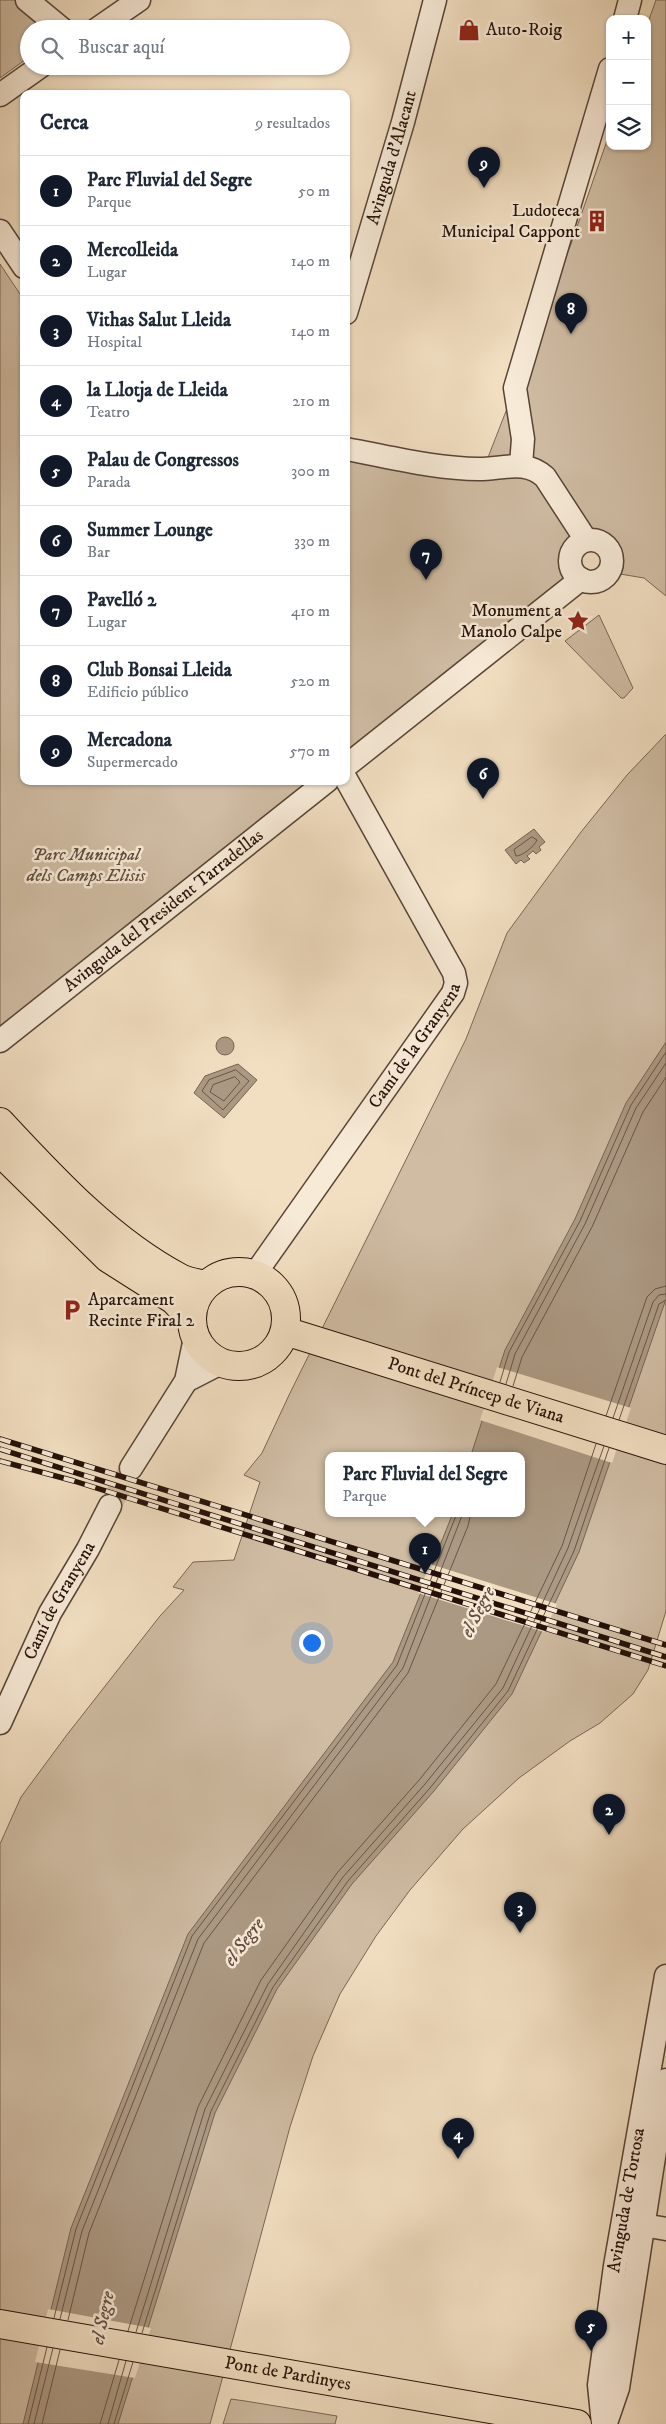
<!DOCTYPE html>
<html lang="es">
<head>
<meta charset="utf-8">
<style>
	body { margin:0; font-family:"IM FELL DW Pica",serif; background:#f2f2f3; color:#1f2937 }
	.controls { position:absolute; right:15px; top:15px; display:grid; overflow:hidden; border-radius:10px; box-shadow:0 1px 4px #0004 }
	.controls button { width:45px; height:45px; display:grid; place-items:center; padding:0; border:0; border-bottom:1px solid #e0e1e3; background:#fff; color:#1f2937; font:25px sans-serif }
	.you { position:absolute; left:311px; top:1642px; width:18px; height:18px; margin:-12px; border:4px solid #fff; border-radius:50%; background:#1a73e8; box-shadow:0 0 0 8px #1a73e833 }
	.badge { display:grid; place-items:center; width:32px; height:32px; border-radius:50%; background:#111827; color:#fff; font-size:16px; font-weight:700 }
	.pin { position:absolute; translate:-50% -41px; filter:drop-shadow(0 1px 2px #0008) }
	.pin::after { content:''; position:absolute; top:26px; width:18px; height:15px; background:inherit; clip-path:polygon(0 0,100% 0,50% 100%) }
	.popup { position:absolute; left:325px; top:1452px; width:200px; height:65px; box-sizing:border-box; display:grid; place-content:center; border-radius:10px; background:#fff; filter:drop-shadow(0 1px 4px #0005); font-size:16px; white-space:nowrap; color:#747a83 }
	.popup b { font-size:19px; color:#1f2937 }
	.popup::after { content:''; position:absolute; left:50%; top:100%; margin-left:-10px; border:10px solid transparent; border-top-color:#fff }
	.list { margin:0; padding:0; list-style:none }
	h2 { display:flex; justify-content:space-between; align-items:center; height:65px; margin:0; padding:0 20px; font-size:21px }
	h2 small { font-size:16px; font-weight:400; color:#747a83 }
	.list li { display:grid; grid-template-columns:32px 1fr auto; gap:15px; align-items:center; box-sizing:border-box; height:70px; padding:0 20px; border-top:1px solid #e0e1e3 }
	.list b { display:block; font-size:19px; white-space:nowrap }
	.list p { margin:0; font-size:16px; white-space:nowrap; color:#747a83 }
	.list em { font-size:16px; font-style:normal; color:#747a83 }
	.icon { flex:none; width:28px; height:28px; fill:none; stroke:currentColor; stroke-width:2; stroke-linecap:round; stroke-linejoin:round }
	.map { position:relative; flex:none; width:666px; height:2424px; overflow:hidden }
	.search { position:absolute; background:#fff; box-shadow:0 1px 4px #0004; left:20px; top:20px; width:330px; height:55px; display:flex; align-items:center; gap:12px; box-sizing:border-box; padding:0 18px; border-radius:28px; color:#747a83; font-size:19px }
	.panel { position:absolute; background:#fff; box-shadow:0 1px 4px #0004; left:20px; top:90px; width:330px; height:695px; border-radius:10px }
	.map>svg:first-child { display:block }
</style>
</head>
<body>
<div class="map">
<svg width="666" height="2424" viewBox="0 0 666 2424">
	<rect width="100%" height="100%" fill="#f2dfc2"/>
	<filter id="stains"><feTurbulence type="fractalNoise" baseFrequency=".004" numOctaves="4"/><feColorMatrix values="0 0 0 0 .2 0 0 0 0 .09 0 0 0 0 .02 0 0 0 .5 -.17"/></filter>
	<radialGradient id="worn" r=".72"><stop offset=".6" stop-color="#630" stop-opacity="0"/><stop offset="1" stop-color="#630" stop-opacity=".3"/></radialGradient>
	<path fill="#cfbca3" stroke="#7a6656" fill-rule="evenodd" d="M 0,0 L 16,0 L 50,29 L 29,29 L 29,57 L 0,78 Z
		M 656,0 L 666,0 L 666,596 L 644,578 L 608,572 C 629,527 548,534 575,575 L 346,766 L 346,447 L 480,478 L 571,244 L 610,132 L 610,146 L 647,146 L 647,25 Z
		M 0,264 L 24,300 L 24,781 L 327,781 L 0,1041 Z
		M 599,615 L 633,688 L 624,698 L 621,698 L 565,641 Z
		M 666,734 L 666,1611 L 648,1670 L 633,1694 L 600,1723 L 570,1741 L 519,1778 L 463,1829 L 410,1890 L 376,1936 L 340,1994 L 313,2056 L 290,2127 L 210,2424 L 0,2424 L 0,1844 L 21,1797 L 66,1736 L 160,1616 L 184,1590 L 173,1587 L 193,1562 L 234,1560 L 260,1482 L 244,1475 L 262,1453 L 290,1393 L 466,1039 L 507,933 L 581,832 L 627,775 ZM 329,1455 L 521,1455 L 521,1513 L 329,1513 Z
		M 231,2399 L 245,2401 L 337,2416 L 335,2424 L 223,2424 Z"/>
	<path fill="#ac9983" stroke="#766352" d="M 534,829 L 545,842 L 539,847 L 541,850 L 536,854 L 533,851 L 527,856 L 530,859 L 524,863 L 521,860 L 516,864 L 505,850 Z
		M216 1046a9 9 0 1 1 18 0a9 9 0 1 1-18 0Z
		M 666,1042 L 666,1299 L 579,1552 L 512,1694 L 434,1791 L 352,1884 L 277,1989 L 215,2113 L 118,2424 L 23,2424 L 71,2228 L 188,1934 L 393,1662 L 453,1513 L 521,1513 L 521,1455 L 471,1455 L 505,1350 L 575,1219 L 626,1103 Z
		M 238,1064 L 257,1080 L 224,1118 L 194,1093 L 205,1076 Z"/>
	<path fill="#f2dfc2" d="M 497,1367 L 631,1408 L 612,1463 L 480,1420 Z
		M 430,1564 L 557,1604 L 544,1632 L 418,1593 Z
		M 48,2309 L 151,2328 L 135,2378 L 35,2362 Z"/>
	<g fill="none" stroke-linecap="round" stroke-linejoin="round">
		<path stroke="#685546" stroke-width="1" d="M 532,837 L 537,840 C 534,847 522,856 516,856 L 514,850 Z
			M 236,1070 L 249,1081 L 223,1110 L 202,1091 L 209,1080 Z
			M 235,1077 L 240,1082 L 224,1101 L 210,1092 L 213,1085 Z
			M 500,1382 L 509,1352 L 580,1221 L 631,1105 L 666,1052
			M 506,1384 L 515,1354 L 585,1224 L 636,1108 L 666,1063
			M 513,1386 L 522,1357 L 592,1227 L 643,1112 L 666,1077
			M 606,1416 L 647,1297 L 655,1289 L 666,1286
			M 613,1418 L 653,1302 L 659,1295 L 666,1294
			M 619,1420 L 659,1304 L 666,1300
			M 54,2318 L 76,2229 L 192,1936 L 397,1665 L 457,1513
			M 60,2319 L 82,2231 L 198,1939 L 403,1668 L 463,1513
			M 68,2320 L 89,2233 L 204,1943 L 408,1673 L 468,1526 L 471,1513
			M 128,2331 L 198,2107 L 261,1980 L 337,1873 L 420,1779 L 496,1684 L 562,1546 L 596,1444
			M 136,2332 L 205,2109 L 268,1984 L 343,1877 L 425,1784 L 503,1688 L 568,1548 L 604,1446
			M 142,2333 L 211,2111 L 273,1987 L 348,1881 L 430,1788 L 508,1691 L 574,1551 L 609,1448
			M 28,2424 L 47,2347
			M 34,2424 L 53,2348
			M 42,2424 L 60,2350
			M 100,2424 L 119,2360
			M 108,2424 L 126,2361
			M 114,2424 L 133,2362"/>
		<path stroke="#d3c0a6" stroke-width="22" stroke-dasharray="22 11" stroke-linecap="butt" d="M 110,1506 L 131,1468"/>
		<g stroke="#584437" stroke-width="25">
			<g id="minor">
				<path d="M 27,0 L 62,29"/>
				<path d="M 625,19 L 630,0"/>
				<path d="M 97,29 L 139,0"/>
				<path d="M 0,95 L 41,66"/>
				<path d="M 0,231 L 24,267"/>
				<path id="s1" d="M 346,313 L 403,122 L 435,0"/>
				<path d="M 346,449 C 390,457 435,469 479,469 C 503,469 525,459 545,477 L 586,540"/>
				<path d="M 521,465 L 523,439 L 515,388 L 610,69"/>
				<circle cx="591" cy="561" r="21"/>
				<path d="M 346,766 L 581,579"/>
				<path id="s2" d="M 0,1041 L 327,781"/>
				<path id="s3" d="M 255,1274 L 453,993 L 456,983 L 454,973 L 346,779"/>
				<path d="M 186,1381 L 221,1363"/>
				<path d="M 131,1468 L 186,1381 L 195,1338"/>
				<path id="s4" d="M 0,1723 L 50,1613 L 88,1549 L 110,1506"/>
				<path d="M 643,2225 L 666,2229"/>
				<path d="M 606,2423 L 618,2388 L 666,2080"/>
				<path id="s5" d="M 603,2424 L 599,2385 L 615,2266 L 666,1976"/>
			</g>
		</g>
		<g stroke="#251109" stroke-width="30">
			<g id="major">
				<path d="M 0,1122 C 53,1179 110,1241 180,1278 C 187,1282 198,1283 206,1285"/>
				<path d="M 0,1152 L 108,1258 L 174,1300 L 192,1320"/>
				<circle cx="239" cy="1319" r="47"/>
				<path id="s6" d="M 285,1331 L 666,1450"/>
				<path id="s7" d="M 0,2324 L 577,2424"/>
			</g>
		</g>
		<use href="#minor" stroke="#f7ead7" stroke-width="22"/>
		<use href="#major" stroke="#f2dfc2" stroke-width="28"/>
		<g stroke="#251109" stroke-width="5.5">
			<path id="rail" d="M 0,1439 L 666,1645
				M 0,1449 L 666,1657
				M 0,1461 L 74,1481 L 666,1666"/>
		</g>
		<use href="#rail" stroke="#f7ead7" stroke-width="4" stroke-dasharray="11" stroke-linecap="butt"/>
	</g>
	<defs>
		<g id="shop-bare" transform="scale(1.725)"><path d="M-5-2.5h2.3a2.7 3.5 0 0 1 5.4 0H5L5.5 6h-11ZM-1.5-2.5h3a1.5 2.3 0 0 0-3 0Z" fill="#8f2418" stroke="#f7ead7" stroke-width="2.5" paint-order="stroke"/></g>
		<g id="building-bare" transform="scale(1.725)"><path d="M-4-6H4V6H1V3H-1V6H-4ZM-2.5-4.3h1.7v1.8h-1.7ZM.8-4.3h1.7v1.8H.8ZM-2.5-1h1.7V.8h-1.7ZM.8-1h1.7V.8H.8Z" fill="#8f2418" stroke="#f7ead7" stroke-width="2.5" paint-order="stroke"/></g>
		<g id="sight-bare" transform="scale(1.725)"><path d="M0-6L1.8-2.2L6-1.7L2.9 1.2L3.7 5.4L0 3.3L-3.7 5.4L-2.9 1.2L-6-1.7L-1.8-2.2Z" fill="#8f2418" stroke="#f7ead7" stroke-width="2.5" paint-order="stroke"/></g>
		<g id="parking-bare" transform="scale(1.725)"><path d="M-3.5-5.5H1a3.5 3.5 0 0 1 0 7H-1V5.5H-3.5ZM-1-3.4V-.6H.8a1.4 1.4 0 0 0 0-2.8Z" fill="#8f2418" stroke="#f7ead7" stroke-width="2.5" paint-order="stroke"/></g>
	</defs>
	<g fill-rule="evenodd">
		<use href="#shop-bare" x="469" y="30"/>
		<use href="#building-bare" x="597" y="221"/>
		<use href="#sight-bare" x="578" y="621"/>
		<use href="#parking-bare" x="72" y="1310"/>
	</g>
	<g text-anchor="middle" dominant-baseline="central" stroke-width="5" stroke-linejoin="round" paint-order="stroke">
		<g font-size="18" fill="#251109" stroke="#f7ead7" text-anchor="start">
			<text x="486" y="30">Auto-Roig</text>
			<text x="580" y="211" text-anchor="end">Ludoteca<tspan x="580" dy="21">Municipal Cappont</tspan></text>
			<text x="562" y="611" text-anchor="end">Monument a<tspan x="562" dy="21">Manolo Calpe</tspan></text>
			<text x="88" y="1300">Aparcament<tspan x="88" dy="21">Recinte Firal 2</tspan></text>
		</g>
		<g font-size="18" fill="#251109" stroke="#f7ead7">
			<text stroke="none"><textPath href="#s1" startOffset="162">Avinguda d'Alacant</textPath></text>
			<text stroke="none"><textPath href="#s2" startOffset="209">Avinguda del President Tarradellas</textPath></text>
			<text stroke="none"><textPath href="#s3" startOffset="279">Camí de la Granyena</textPath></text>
			<text stroke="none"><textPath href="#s6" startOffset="200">Pont del Príncep de Viana</textPath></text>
			<text stroke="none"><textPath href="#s4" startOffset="136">Camí de Granyena</textPath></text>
			<text stroke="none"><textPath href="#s5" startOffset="226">Avinguda de Tortosa</textPath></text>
			<text stroke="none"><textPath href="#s7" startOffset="292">Pont de Pardinyes</textPath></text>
		</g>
		<g font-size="18" font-style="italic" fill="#604d3f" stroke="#f7ead7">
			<text x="86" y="855">Parc Municipal<tspan x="86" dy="21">dels Camps Elisis</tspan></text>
		</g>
		<g font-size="19" font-style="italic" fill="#624e40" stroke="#f7ead7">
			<text transform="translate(478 1612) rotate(-63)">el Segre</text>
			<text transform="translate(244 1942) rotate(-53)">el Segre</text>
			<text transform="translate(103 2318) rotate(-78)">el Segre</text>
		</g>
	</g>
	<rect width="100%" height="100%" filter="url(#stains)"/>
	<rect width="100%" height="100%" fill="url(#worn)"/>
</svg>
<div class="controls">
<button>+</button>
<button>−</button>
<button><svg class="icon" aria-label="layers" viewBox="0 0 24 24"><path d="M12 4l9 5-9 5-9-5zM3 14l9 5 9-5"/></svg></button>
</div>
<div class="you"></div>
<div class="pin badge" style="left:425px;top:1574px">1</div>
<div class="popup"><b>Parc Fluvial del Segre</b>Parque</div>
<div class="pin badge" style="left:609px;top:1835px">2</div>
<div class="pin badge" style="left:520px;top:1933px">3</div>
<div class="pin badge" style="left:458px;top:2159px">4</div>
<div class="pin badge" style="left:591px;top:2351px">5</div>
<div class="pin badge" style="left:483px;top:799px">6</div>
<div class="pin badge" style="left:426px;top:580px">7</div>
<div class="pin badge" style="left:571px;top:334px">8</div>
<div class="pin badge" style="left:484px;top:188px">9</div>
<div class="search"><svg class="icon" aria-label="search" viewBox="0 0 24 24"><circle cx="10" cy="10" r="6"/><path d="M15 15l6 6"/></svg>Buscar aquí</div>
<section class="panel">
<h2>Cerca<small>9 resultados</small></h2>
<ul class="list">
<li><span class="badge">1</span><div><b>Parc Fluvial del Segre</b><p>Parque</p></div><em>50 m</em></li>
<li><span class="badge">2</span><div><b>Mercolleida</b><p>Lugar</p></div><em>140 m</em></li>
<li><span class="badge">3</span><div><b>Vithas Salut Lleida</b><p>Hospital</p></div><em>140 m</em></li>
<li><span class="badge">4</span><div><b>la Llotja de Lleida</b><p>Teatro</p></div><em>210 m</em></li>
<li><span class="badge">5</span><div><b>Palau de Congressos</b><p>Parada</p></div><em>300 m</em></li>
<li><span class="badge">6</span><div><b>Summer Lounge</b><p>Bar</p></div><em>330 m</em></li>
<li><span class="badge">7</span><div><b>Pavelló 2</b><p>Lugar</p></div><em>410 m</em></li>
<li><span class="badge">8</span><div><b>Club Bonsai Lleida</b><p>Edificio público</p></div><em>520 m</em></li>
<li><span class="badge">9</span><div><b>Mercadona</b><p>Supermercado</p></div><em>570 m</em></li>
</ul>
</section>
</div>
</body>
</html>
